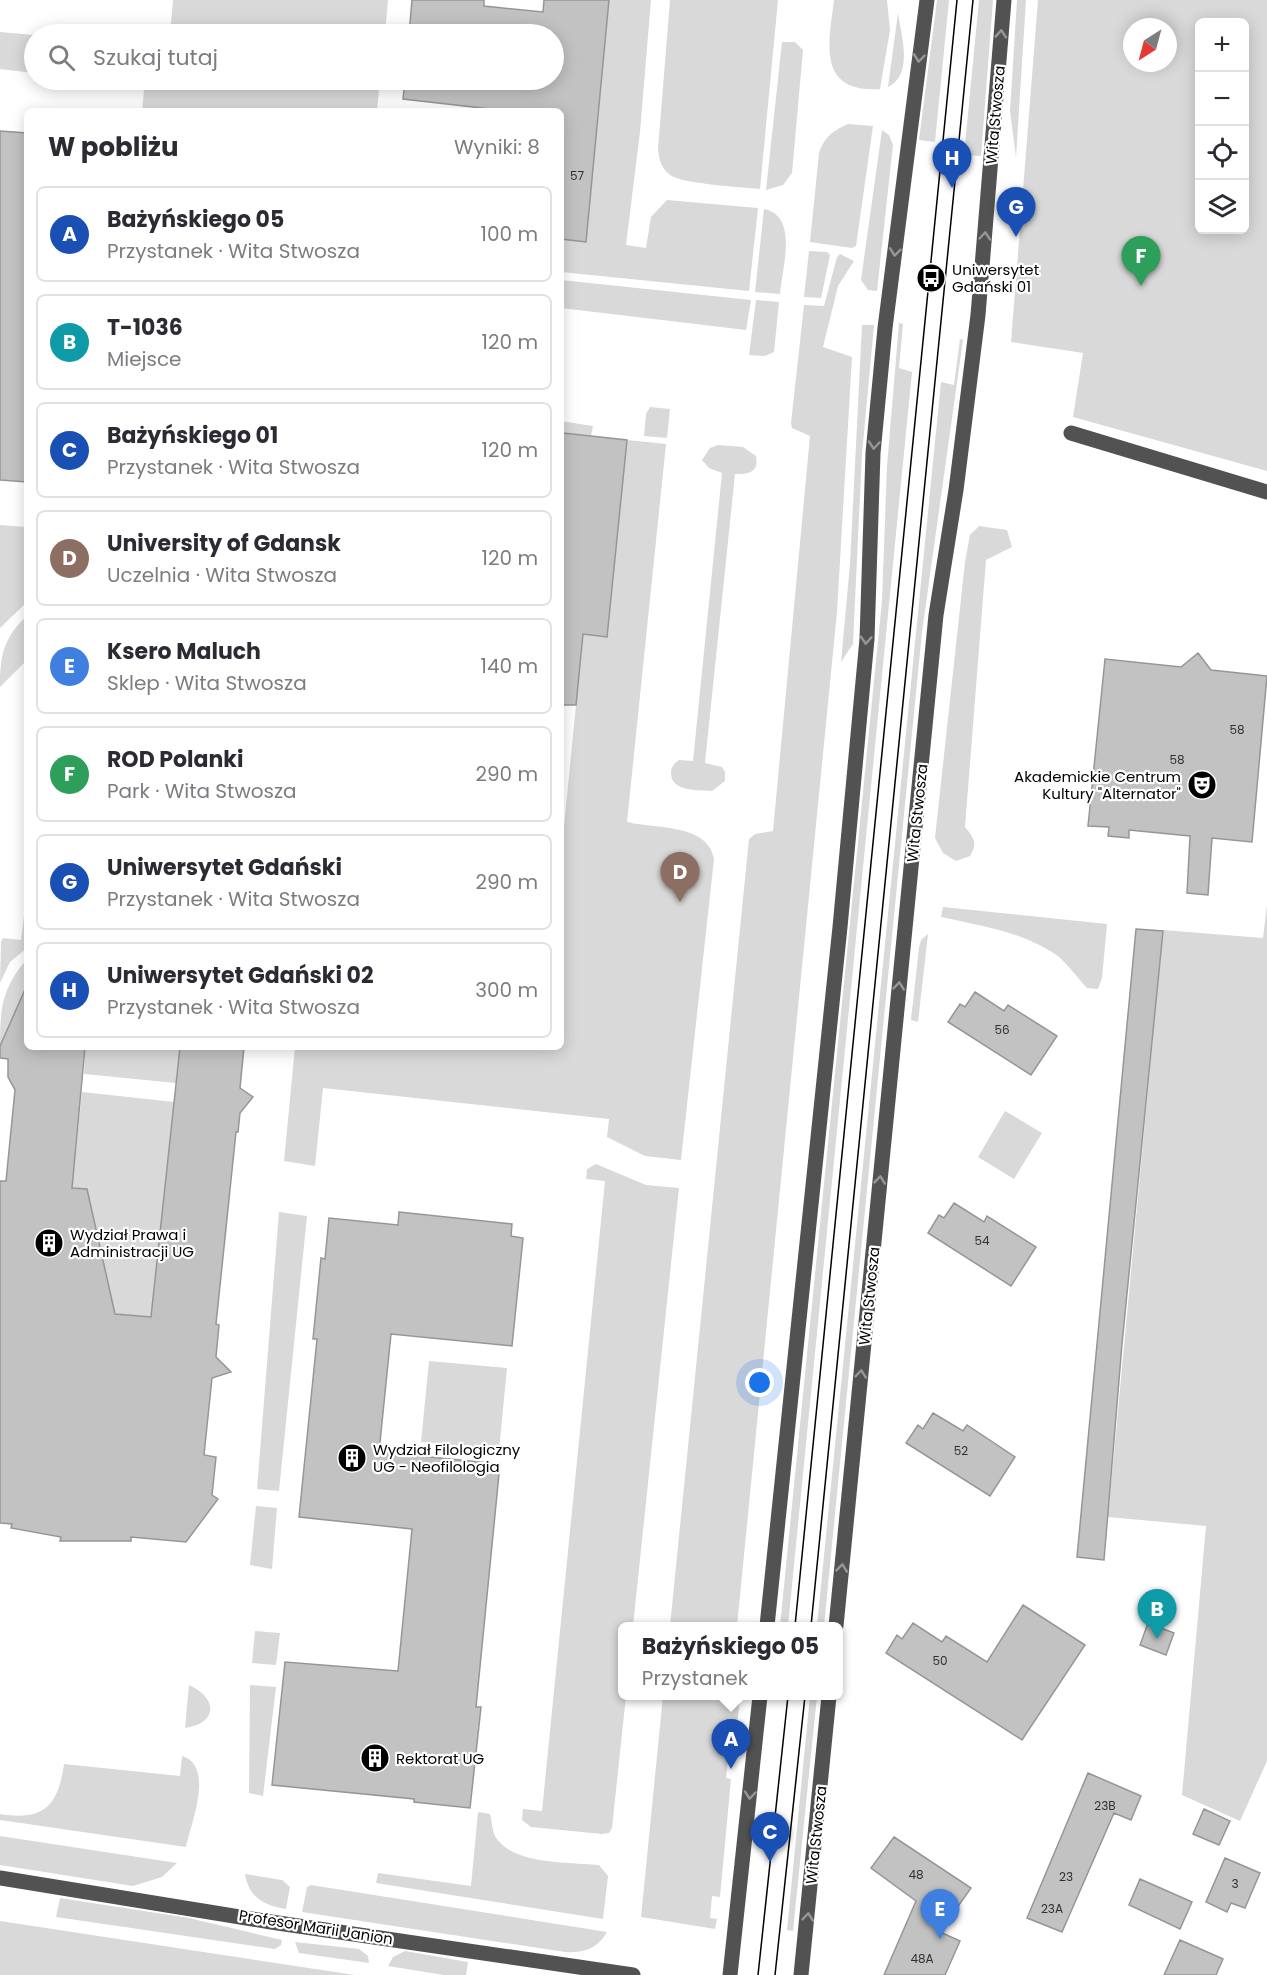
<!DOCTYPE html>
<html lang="pl">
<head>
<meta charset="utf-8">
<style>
	body { margin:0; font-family:Poppins,sans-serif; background:#f2f2f3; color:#2b2b33 }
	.controls { position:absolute; right:18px; top:18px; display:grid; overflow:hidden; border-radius:9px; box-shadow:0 3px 15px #0003 }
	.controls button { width:54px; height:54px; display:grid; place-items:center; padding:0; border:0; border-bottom:2px solid #e1e1e2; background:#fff; color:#2b2b33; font:30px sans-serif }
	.compass { position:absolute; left:1123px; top:18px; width:54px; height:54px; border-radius:50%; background:#fff; box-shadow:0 3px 15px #0003; rotate:216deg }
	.you { position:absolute; left:760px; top:1383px; width:21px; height:21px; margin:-15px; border:4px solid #fff; border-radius:50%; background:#1a73e8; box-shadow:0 0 0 9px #1a73e833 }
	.badge { display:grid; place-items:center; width:39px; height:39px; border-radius:50%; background:#b45309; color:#fff; font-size:20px; font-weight:700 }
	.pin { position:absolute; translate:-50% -50px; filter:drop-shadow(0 2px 3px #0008) }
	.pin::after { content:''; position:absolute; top:32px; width:21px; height:18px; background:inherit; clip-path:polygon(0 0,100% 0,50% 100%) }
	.popup { position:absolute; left:618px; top:1622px; width:225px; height:78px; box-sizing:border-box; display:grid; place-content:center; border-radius:9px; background:#fff; filter:drop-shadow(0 2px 4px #0005); font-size:20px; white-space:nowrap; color:#7c7c81 }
	.popup b { font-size:22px; color:#2b2b33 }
	.popup::after { content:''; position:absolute; left:50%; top:100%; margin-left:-12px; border:12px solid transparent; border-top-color:#fff }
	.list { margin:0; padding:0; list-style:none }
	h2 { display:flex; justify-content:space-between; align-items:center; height:78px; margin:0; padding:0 24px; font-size:26px }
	h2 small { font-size:20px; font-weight:400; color:#7c7c81 }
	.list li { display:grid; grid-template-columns:39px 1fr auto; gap:18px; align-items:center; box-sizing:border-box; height:96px; margin:0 12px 12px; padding:0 12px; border:2px solid #e1e1e2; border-radius:9px }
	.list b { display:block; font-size:22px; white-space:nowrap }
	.list p { margin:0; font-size:20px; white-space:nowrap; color:#7c7c81 }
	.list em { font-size:20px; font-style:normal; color:#7c7c81 }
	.icon { flex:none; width:33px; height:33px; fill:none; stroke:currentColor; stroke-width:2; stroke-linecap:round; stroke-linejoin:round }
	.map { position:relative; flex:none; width:1267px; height:1975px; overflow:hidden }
	.search { position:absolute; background:#fff; box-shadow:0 3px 15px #0003; left:24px; top:24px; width:540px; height:66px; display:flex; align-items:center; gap:15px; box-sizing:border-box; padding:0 21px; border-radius:33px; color:#7c7c81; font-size:22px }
	.panel { position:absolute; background:#fff; box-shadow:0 3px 15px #0003; left:24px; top:108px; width:540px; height:942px; border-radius:9px }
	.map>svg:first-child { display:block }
</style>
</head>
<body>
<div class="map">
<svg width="1267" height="1975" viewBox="0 0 1267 1975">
	<rect width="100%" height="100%" fill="#fff"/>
	<path fill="#d9d9d9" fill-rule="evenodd" d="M 173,0 L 388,0 L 385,34 L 170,34 Z
		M 609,0 L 651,0 L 640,132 L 626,245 L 646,248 L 651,217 L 667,200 L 758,208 L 749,291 L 561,272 L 562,239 L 586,241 Z
		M 670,0 L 778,0 L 760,189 C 741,187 682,184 670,175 C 661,168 659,159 658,149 Z
		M 834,0 L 887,0 L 890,30 L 880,89 C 816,93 829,42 834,0 Z
		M 937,0 L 949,0 L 935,142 L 919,140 Z
		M 979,0 L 993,0 L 981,156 L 964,155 Z
		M 1017,0 L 1026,0 L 1016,157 L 1010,111 Z
		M 1038,0 L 1267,0 L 1267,471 L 1073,417 L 1083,353 L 1011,342 ZM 1244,22 L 1244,230 L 1200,230 L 1200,22 ZM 1132,27 L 1168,27 L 1168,63 L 1132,63 Z
		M 898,13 C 901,35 914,75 888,87 Z
		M 0,32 L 34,35 L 34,73 L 0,69 Z
		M 782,42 L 795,42 L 803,50 L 792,173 L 783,185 L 766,190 Z
		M 145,80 L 380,80 L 377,111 L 142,111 Z
		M 848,124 L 873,126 L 856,246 L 852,248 L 810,242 L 819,153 C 825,136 833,131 848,124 Z
		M 882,130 L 889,135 L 893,145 L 877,291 L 868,290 L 861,280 Z
		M 764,209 C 799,216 782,268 780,294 L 755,292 Z
		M 809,251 L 827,252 L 830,255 L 821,298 L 804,297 Z
		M 840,254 L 854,261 L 838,286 L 823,347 L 852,357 L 837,612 L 737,1626 L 670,1626 L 749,839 L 755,834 L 773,831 L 810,436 L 792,428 L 791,423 L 804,305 L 824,306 L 837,257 Z
		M 561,280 L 751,300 L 746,330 L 561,308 Z
		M 756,300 L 779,302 L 774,352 L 765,356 L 749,355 Z
		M 899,323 L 903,324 L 899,368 L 912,372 L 788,1626 L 780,1626 L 882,601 L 887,466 Z
		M 862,325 L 874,325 L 862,454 L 853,644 L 841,662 L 850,564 Z
		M 960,339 L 963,340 L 922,632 L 824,1626 L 817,1626 L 941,382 L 954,385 Z
		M 650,407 L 670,409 L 667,438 L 644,436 L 646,414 Z
		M 561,421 L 593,426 L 591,436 L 564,433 L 561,458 Z
		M 627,440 L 666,444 L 627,822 C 654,829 708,823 714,859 L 681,1160 L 645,1156 L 607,1137 L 609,1119 L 323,1088 L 315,1166 L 284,1161 L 295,1047 L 561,1047 L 561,857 L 583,634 L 607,637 Z
		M 718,445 L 743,447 L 756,456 C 759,473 748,474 735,474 L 705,763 L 722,767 L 725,772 L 725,781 L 712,791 C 698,790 670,792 671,772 C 672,766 674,764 679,760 L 693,761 L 722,473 L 709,468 L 702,460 L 710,448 Z
		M 0,525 L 27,527 L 27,602 L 0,628 Z
		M 979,526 L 1007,530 L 1012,547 L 986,560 L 965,827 C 974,838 978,843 970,856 L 956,861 L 943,853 L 935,838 L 965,562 L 970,535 Z
		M 27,616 L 27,660 L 0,687 C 0,656 3,638 27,616 Z
		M 27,892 L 27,948 L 10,962 L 0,983 L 1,942 L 3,938 L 21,940 Z
		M 1267,905 L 1267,1761 L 1240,1821 L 1182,1795 L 1206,1526 L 1108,1517 L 1163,930 L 1263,938 Z
		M 943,907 L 1107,924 L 1102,978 L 1098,989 L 1087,988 C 1078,978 1069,966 1059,957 C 1025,932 981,926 941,917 Z
		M 928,934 L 918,1022 L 911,1020 L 919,948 L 921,940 Z
		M 27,959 L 27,988 L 0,1046 C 0,1008 2,988 27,959 Z
		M 85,1047 L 180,1047 L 176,1083 L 84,1074 Z
		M 82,1092 L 174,1102 L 153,1317 L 108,1313 L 113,1303 L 104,1268 L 72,1188 Z
		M 1005,1111 L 1042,1133 L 1014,1179 L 978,1157 Z
		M 596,1164 L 646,1185 L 679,1188 L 633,1626 L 623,1626 L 623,1696 L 626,1696 L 612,1828 L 609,1833 L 602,1834 L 531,1827 L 522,1820 L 523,1809 L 542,1811 L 605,1181 L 586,1179 L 587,1169 Z
		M 279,1212 L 307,1216 L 279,1491 L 257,1489 Z
		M 429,1361 L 507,1368 L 499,1450 L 421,1442 Z
		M 256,1506 L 277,1508 L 272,1569 L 250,1565 Z
		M 255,1631 L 280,1633 L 276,1665 L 252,1663 Z
		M 189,1685 C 218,1698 218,1723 185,1728 Z
		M 250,1685 L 276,1687 L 263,1796 L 249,1793 Z
		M 663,1696 L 740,1696 L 734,1759 L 728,1759 L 726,1778 L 731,1779 L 720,1897 L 712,1896 L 710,1918 L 717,1919 L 715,1929 L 641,1917 Z
		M 810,1696 L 817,1696 L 793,1931 L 787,1930 Z
		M 182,1756 C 215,1766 191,1823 186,1847 L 0,1820 L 0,1814 C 44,1821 58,1806 64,1764 L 180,1776 Z
		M 478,1812 L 490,1814 C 492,1821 492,1830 495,1836 C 511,1865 570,1862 599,1865 L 608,1876 L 603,1919 L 376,1883 L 378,1873 L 471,1886 Z
		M 0,1836 L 177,1863 L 162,1877 L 133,1886 L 0,1865 Z
		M 245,1874 L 282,1880 L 290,1887 L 286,1909 C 264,1905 249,1898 245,1874 Z
		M 311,1885 L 607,1932 C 597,1949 584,1953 565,1952 L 302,1912 L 307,1887 Z
		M 60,1898 L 189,1918 L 282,1940 L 281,1945 L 275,1949 L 56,1917 Z
		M 0,1921 L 355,1975 L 0,1975 Z
		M 295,1942 L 359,1949 L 368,1956 L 369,1963 L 299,1953 Z
		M 405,1951 L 468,1962 L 466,1975 L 444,1975 L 388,1966 L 393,1957 Z"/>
	<path fill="#c2c2c2" stroke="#969696" stroke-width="1.5" d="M 412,0 L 484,0 L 484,6 L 543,12 L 544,0 L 609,0 L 586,242 L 561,239 L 561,111 L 508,111 L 403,99 L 405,80 L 554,80 L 554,34 L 409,34 Z
		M 0,131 L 27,133 L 27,482 L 0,480 Z
		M 563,433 L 627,440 L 607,637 L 583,634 L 576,705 L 561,705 L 561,458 Z
		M 1198,653 L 1211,670 L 1267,676 L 1252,842 L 1212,838 L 1208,895 L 1187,893 L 1190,836 L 1129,830 L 1129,838 L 1108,836 L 1109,827 L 1088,826 L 1105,659 L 1181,667 Z
		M 1136,929 L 1163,931 L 1122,1344 L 1104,1560 L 1077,1557 Z
		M 27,985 L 27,1047 L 85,1047 L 72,1188 L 87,1189 L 115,1314 L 151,1317 L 180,1047 L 244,1047 L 240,1088 L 253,1097 L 240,1113 L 238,1132 L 236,1132 L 216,1324 L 219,1325 L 216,1357 L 231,1372 L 212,1378 L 204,1455 L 216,1457 L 212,1495 L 218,1499 L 186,1542 L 131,1537 L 131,1541 L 60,1541 L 61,1537 L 11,1528 L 12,1524 L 0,1523 L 0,1181 L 6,1181 L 15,1090 L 8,1077 L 8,1059 L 0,1058 L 0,1046 Z
		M 975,992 L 1004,1011 L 1008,1005 L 1057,1036 L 1031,1075 L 948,1022 L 960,1004 L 965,1007 Z
		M 954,1203 L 984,1222 L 987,1216 L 1036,1247 L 1011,1286 L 928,1233 L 939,1215 L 944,1218 Z
		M 399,1212 L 512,1224 L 511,1236 L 523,1238 L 512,1346 L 391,1334 L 379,1452 L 500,1464 L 476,1707 L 481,1707 L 470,1808 L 414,1802 L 414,1799 L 272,1785 L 285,1662 L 398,1671 L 412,1529 L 299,1517 L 317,1339 L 313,1339 L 321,1258 L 325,1259 L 329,1218 L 398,1225 Z
		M 933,1413 L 963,1431 L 967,1425 L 1015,1457 L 990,1496 L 906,1443 L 918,1425 L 923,1429 Z
		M 1023,1605 L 1085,1645 L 1022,1740 L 886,1653 L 897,1635 L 902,1639 L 913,1623 L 942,1642 L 946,1636 L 987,1662 Z
		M 1148,1623 L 1174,1633 L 1166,1655 L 1140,1645 Z
		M 1088,1773 L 1141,1796 L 1131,1820 L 1114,1813 L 1062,1932 L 1027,1918 Z
		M 1204,1809 L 1230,1821 L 1219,1845 L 1193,1834 Z
		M 894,1837 L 971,1888 L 940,1932 L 960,1941 L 945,1975 L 884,1975 L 916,1901 L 871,1868 Z
		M 1225,1858 L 1260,1873 L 1245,1908 L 1231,1903 L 1227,1912 L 1206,1902 Z
		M 1140,1879 L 1192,1902 L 1180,1929 L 1129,1905 Z
		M 1180,1940 L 1223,1959 L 1216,1975 L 1164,1975 Z"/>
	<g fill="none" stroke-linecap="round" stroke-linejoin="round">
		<path stroke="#525252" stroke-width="15" d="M 1071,433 L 1267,492
			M 767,1626 L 840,927 L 867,639 L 873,453 L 885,328 L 927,0
			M 836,1626 L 936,615 L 956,490 L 978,315 L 1004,0
			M 0,1878 L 271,1922 L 633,1975
			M 730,1975 L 760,1696
			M 801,1975 L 829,1696"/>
		<path stroke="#000" stroke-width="1.5" d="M 795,1626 L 957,0
			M 811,1626 L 973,0
			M 758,1975 L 788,1696
			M 775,1975 L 805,1696"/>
	</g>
	<defs><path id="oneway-chevron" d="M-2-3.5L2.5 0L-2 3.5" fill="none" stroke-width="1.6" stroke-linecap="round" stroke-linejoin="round" transform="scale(1.5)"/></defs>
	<g stroke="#979797">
		<use href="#oneway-chevron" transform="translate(1001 34) rotate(-86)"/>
		<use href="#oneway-chevron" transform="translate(919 58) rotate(97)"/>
		<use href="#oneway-chevron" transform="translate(985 236) rotate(-85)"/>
		<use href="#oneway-chevron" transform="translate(895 252) rotate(97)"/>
		<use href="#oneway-chevron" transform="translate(874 445) rotate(95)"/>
		<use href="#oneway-chevron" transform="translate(866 640) rotate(94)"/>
		<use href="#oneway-chevron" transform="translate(899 986) rotate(-84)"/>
		<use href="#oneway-chevron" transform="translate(880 1180) rotate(-84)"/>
		<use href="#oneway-chevron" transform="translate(861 1374) rotate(-84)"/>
		<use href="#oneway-chevron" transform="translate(842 1568) rotate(-84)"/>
		<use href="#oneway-chevron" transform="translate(750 1795) rotate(95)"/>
		<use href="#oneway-chevron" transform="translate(808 1917) rotate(-84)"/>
	</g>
	<defs>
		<g id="bus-disc" transform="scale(1.5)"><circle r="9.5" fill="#000" stroke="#fff"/><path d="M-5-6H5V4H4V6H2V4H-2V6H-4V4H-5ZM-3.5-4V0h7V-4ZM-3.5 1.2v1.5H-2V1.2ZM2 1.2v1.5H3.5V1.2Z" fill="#fff"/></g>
		<g id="theatre-disc" transform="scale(1.5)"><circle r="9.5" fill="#000" stroke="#fff"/><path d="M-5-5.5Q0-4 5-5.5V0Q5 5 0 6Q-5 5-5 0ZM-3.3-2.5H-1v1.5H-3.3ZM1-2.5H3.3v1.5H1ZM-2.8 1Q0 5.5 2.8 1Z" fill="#fff"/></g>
		<g id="building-disc" transform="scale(1.5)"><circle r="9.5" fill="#000" stroke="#fff"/><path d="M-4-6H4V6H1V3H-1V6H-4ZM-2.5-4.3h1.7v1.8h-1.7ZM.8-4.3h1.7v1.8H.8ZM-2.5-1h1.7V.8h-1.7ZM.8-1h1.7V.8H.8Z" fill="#fff"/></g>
	</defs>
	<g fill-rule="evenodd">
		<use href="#bus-disc" x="931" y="278"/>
		<use href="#theatre-disc" x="1202" y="785"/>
		<use href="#building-disc" x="49" y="1243"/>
		<use href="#building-disc" x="352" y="1458"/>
		<use href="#building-disc" x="375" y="1758"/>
	</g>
	<g text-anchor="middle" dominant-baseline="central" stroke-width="4.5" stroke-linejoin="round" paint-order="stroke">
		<g font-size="12" fill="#303030">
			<text x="577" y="175">57</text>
			<text x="1237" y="729">58</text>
			<text x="1177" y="759">58</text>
			<text x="1002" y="1029">56</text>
			<text x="982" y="1240">54</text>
			<text x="961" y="1450">52</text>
			<text x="940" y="1660">50</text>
			<text x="1105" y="1805">23B</text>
			<text x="916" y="1874">48</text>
			<text x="1066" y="1876">23</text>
			<text x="1235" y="1883">3</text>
			<text x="1052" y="1908">23A</text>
			<text x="922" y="1958">48A</text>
		</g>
		<g font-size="15" fill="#000" stroke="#fff">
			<text transform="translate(995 115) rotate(-85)">Wita Stwosza</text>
			<text transform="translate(917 813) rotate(-84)">Wita Stwosza</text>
			<text transform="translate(869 1296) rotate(-84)">Wita Stwosza</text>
			<text transform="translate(816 1835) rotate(-84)">Wita Stwosza</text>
			<text transform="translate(316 1927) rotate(9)">Profesor Marii Janion</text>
		</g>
		<g font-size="15" fill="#000" stroke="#fff" text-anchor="start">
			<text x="952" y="269">Uniwersytet<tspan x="952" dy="17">Gdański 01</tspan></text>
			<text x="1181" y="776" text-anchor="end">Akademickie Centrum<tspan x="1181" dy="17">Kultury "Alternator"</tspan></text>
			<text x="70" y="1234">Wydział Prawa i<tspan x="70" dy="17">Administracji UG</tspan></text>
			<text x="373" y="1449">Wydział Filologiczny<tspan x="373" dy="17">UG - Neofilologia</tspan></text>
			<text x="396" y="1758">Rektorat UG</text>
		</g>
	</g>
</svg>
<div class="controls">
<button>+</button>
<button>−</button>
<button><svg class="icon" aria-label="locate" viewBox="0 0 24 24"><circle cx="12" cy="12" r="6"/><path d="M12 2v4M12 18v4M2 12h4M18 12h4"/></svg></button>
<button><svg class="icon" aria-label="layers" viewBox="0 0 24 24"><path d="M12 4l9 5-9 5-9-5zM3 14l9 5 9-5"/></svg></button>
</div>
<svg class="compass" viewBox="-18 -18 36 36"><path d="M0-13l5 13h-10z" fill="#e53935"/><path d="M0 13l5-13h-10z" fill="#7c7c81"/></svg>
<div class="you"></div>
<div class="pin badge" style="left:731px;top:1769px;background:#1a4fb4">A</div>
<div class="popup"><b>Bażyńskiego 05</b>Przystanek</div>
<div class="pin badge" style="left:1157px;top:1639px;background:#0f9aa8">B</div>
<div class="pin badge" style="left:770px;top:1862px;background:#1a4fb4">C</div>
<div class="pin badge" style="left:680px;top:902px;background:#8d6e63">D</div>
<div class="pin badge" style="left:940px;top:1939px;background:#3f7fe0">E</div>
<div class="pin badge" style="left:1141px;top:286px;background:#2e9e5b">F</div>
<div class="pin badge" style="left:1016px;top:237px;background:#1a4fb4">G</div>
<div class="pin badge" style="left:952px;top:188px;background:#1a4fb4">H</div>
<div class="search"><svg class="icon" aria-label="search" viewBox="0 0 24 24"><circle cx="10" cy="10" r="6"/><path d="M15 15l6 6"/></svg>Szukaj tutaj</div>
<section class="panel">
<h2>W pobliżu<small>Wyniki: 8</small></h2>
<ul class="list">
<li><span class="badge" style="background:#1a4fb4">A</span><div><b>Bażyńskiego 05</b><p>Przystanek · Wita Stwosza</p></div><em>100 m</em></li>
<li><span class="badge" style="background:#0f9aa8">B</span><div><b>T-1036</b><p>Miejsce</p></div><em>120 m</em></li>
<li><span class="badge" style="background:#1a4fb4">C</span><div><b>Bażyńskiego 01</b><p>Przystanek · Wita Stwosza</p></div><em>120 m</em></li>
<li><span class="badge" style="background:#8d6e63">D</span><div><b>University of Gdansk</b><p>Uczelnia · Wita Stwosza</p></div><em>120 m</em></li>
<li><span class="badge" style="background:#3f7fe0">E</span><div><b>Ksero Maluch</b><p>Sklep · Wita Stwosza</p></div><em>140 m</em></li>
<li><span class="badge" style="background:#2e9e5b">F</span><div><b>ROD Polanki</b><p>Park · Wita Stwosza</p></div><em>290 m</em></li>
<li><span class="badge" style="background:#1a4fb4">G</span><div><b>Uniwersytet Gdański</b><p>Przystanek · Wita Stwosza</p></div><em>290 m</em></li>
<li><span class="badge" style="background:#1a4fb4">H</span><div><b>Uniwersytet Gdański 02</b><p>Przystanek · Wita Stwosza</p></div><em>300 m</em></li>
</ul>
</section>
</div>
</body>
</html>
